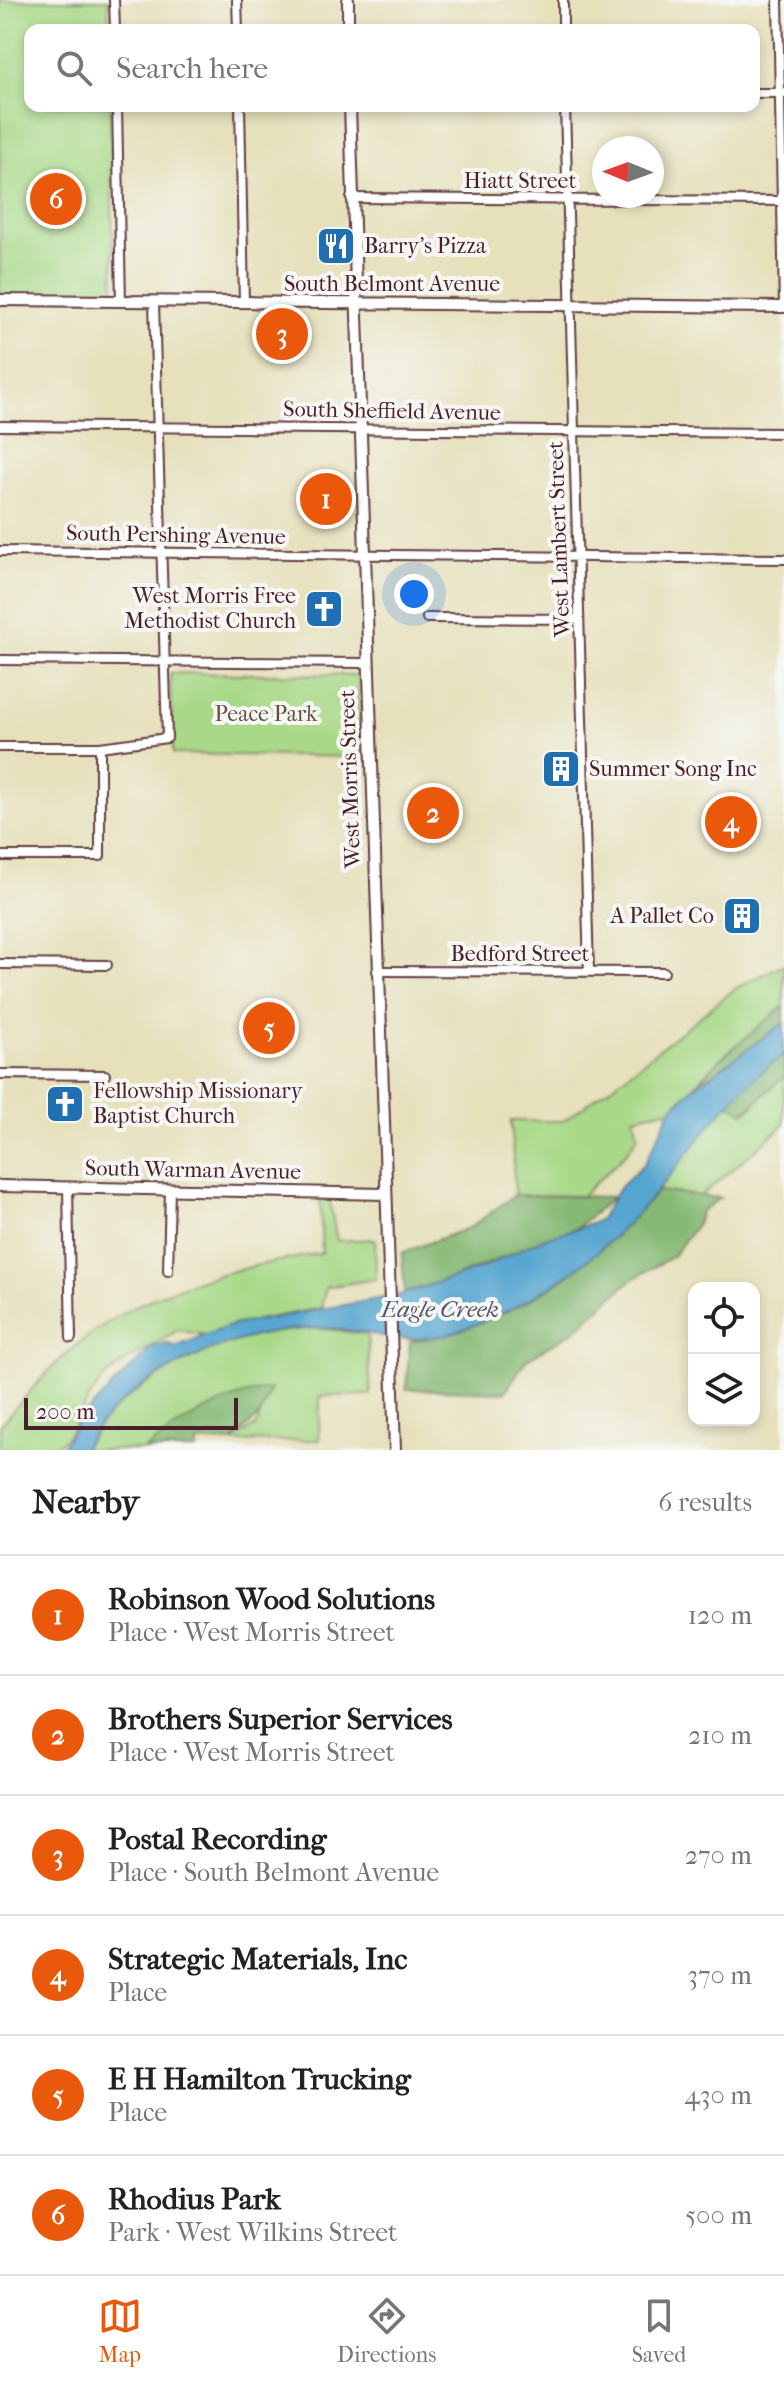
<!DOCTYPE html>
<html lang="en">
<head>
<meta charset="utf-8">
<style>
	body { margin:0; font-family:"IM FELL French Canon",serif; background:#f2f2f2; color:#222 }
	.controls { position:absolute; right:24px; bottom:24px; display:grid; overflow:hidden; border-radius:16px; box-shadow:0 4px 12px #0003 }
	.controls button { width:72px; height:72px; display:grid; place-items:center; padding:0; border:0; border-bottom:2px solid #e0e0e0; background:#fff; color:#222; font:40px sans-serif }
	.compass { position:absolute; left:592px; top:136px; width:72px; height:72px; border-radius:50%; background:#fff; box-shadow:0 4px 12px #0003; rotate:271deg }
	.scale { position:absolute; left:24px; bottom:20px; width:214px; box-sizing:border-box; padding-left:8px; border:4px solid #4a1f2b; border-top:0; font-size:22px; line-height:28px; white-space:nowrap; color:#4a1f2b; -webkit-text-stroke:6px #f6f6f2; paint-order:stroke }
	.you { position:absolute; left:414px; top:594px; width:28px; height:28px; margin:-20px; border:6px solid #fff; border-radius:50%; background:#1a73e8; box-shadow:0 0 0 12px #1a73e833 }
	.badge { display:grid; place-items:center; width:52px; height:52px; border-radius:50%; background:#ea580c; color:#fff; font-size:26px; font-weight:700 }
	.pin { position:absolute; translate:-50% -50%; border:4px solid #fff; box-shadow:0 2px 8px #0006 }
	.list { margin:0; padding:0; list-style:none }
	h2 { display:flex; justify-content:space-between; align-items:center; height:104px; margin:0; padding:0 32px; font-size:34px }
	h2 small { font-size:26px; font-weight:400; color:#767676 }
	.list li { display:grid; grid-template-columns:52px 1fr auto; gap:24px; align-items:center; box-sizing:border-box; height:120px; padding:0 32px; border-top:2px solid #e0e0e0 }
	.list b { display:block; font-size:30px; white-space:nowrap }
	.list p { margin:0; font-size:26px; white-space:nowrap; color:#767676 }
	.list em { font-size:26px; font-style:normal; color:#767676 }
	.icon { flex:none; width:44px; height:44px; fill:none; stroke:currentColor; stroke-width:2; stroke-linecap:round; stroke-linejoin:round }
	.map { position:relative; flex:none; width:784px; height:1450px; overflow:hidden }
	.search { position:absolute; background:#fff; box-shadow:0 4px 12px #0003; left:24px; right:24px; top:24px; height:88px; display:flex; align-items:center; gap:20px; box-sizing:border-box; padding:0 28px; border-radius:16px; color:#767676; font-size:30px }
	.sheet { height:824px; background:#fff }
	nav { display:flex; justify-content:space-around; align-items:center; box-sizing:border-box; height:112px; border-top:2px solid #e0e0e0; background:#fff; font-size:22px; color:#767676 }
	nav a { display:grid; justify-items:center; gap:4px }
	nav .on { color:#ea580c }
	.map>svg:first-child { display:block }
</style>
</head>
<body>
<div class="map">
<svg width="784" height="1450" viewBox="0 0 784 1450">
	<rect width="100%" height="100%" fill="#f6f6f2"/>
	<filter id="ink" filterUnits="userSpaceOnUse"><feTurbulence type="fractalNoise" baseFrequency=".0125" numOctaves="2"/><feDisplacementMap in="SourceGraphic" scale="16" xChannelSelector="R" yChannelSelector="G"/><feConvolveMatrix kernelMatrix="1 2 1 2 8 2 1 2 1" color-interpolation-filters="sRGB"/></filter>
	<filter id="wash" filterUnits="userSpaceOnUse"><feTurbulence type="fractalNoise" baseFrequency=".006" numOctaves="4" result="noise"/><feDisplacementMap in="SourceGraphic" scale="32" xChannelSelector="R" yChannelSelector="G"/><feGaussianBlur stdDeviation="1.8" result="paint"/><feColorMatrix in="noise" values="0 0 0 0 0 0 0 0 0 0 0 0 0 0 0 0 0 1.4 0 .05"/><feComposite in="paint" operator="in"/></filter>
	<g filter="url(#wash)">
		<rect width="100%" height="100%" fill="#e6e0bb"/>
		<path fill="#a9d988" stroke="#7a7c5a" stroke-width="2" d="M 0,0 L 108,0 L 109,30 L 30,30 L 30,106 L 110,106 L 114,291 L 110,298 L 0,297 Z
			M 170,673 L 358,675 L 362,757 L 173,754 Z
			M 784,964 L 784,1006 L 719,1061 L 671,1109 L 634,1117 L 638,1136 L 625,1154 L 582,1196 L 515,1195 L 511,1121 L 563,1121 L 615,1084 L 736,988 Z
			M 784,1076 L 784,1125 L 701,1196 L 657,1191 L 728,1103 L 745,1113 Z
			M 320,1198 L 329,1198 L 337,1241 L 375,1239 L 376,1279 L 326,1287 L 321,1308 L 256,1320 L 206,1335 L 178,1330 C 158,1344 115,1364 101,1382 C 56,1438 87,1450 0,1450 L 0,1424 C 20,1404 38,1381 59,1361 C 135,1288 222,1271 322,1253 Z
			M 314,1328 L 367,1334 L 371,1395 L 320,1396 L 319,1440 L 231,1442 L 256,1426 L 260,1415 L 188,1420 L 145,1450 L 83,1450 C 111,1394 195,1351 253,1336 C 273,1331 294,1331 314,1328 Z"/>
		<path fill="#86b974" stroke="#686c50" stroke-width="2" d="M 784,1006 L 784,1023 L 693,1089 L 720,1059 Z
			M 784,1055 L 784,1076 L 744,1113 L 728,1103 L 755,1076 Z
			M 657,1191 L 720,1198 L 700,1212 L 698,1222 L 673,1256 L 630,1281 L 574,1331 L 526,1360 L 505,1392 L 406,1389 L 410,1342 C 525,1318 579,1276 657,1191 Z
			M 515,1195 L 613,1197 L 578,1227 L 457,1276 L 405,1293 L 402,1253 L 471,1227 Z
			M 271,1389 L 260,1415 L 231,1442 L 197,1442 L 197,1450 L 145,1450 C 180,1421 226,1395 271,1389 Z"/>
		<path fill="#57a6d1" stroke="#50627e" stroke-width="2" d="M 784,1023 L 784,1055 C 734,1088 702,1137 664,1183 C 607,1253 541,1303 455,1332 C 403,1349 373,1330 323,1328 C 244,1326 120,1376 83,1450 L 60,1450 L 78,1421 L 152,1347 L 167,1343 L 175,1347 L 232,1325 L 400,1295 L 482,1268 L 542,1239 L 591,1224 L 600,1219 L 620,1187 L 645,1163 L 671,1109 L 697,1085 Z"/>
	</g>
	<g filter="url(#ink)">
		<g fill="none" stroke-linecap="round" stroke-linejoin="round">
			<g stroke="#613c41" stroke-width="12">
				<path id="minor" d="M 114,0 L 115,30
					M 237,0 L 238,30
					M 563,0 L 563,30
					M 778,0 L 784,307
					M 754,93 L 784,93
					M 117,106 L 121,302
					M 240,106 L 244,303
					M 565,106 L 589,972
					M 351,198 L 784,201
					M 0,426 L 784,433
					M 0,551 L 784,559
					M 427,618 L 579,619
					M 0,660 L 366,663
					M 0,747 L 100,747 L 167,738 L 154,302
					M 0,856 L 100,856 L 100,747
					M 0,964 L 107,965
					M 377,971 L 664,972
					M 0,1074 L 105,1075
					M 68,1188 L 71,1338
					M 168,1271 L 170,1189"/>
			</g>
			<g stroke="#613c41" stroke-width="14">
				<path id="major" d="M 348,0 L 348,30
					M 350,106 L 395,1450
					M 0,300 L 784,307
					M 0,1186 L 385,1194"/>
			</g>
			<use href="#minor" stroke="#fff" stroke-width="8"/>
			<use href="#major" stroke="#fff" stroke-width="10"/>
		</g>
	</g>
	<defs>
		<g id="restaurant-square" transform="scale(2)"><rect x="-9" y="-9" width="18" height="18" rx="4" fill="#1f6fb2" stroke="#f6f6f2"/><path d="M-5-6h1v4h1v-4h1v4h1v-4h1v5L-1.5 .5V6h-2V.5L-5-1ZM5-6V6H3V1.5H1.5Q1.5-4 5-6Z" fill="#fff"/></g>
		<g id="church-square" transform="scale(2)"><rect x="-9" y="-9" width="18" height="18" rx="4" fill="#1f6fb2" stroke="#f6f6f2"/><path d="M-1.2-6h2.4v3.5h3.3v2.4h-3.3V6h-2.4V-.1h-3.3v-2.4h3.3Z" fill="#fff"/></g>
		<g id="building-square" transform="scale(2)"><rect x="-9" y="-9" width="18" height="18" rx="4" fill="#1f6fb2" stroke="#f6f6f2"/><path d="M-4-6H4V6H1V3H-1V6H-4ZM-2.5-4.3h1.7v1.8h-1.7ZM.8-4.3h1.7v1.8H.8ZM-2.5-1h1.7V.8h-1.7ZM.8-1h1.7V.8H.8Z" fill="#fff"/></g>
	</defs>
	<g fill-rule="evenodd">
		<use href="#restaurant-square" x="336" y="246"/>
		<use href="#church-square" x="324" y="609"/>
		<use href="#building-square" x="561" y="769"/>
		<use href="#building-square" x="742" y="916"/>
		<use href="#church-square" x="65" y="1104"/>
	</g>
	<g text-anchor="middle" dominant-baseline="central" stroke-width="8" stroke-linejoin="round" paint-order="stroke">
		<g font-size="22" fill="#4a1f2b" stroke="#f6f6f2">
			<text x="520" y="181">Hiatt Street</text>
			<text x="392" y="284">South Belmont Avenue</text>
			<text transform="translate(392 411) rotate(1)">South Sheffield Avenue</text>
			<text transform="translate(176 535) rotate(1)">South Pershing Avenue</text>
			<text transform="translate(559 539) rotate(-92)">West Lambert Street</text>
			<text transform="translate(350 779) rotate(-92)">West Morris Street</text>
			<text x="520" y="954">Bedford Street</text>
			<text transform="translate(193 1170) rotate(1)">South Warman Avenue</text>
		</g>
		<g font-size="22" fill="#4a1f2b" stroke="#f6f6f2" text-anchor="start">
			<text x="364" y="246">Barry's Pizza</text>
			<text x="296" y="596" text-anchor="end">West Morris Free<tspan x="296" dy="25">Methodist Church</tspan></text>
			<text x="589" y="769">Summer Song Inc</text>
			<text x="714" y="916" text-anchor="end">A Pallet Co</text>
			<text x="93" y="1091">Fellowship Missionary<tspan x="93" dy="25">Baptist Church</tspan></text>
		</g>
		<g font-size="22" fill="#624e42" stroke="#f6f6f2">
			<text x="266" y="714">Peace Park</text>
		</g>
		<g font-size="24" font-style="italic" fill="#4f556d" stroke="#f6f6f2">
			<text x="440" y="1309">Eagle Creek</text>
		</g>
	</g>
</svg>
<div class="controls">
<button><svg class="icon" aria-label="locate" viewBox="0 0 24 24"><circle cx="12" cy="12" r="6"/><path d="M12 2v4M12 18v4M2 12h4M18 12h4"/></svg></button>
<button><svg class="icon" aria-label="layers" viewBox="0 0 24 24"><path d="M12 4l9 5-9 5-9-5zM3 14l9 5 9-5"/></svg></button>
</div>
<svg class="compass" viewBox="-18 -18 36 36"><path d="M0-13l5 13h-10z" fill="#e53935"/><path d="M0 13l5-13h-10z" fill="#767676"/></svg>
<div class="scale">200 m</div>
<div class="you"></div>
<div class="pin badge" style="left:326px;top:499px">1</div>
<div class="pin badge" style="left:433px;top:813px">2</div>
<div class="pin badge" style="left:282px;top:334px">3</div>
<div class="pin badge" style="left:731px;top:822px">4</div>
<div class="pin badge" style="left:269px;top:1028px">5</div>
<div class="pin badge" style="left:56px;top:199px">6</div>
<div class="search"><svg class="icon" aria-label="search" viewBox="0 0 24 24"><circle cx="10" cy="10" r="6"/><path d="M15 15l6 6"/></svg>Search here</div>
</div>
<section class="sheet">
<h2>Nearby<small>6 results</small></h2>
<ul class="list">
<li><span class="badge">1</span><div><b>Robinson Wood Solutions</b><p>Place · West Morris Street</p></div><em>120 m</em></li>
<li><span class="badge">2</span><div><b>Brothers Superior Services</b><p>Place · West Morris Street</p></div><em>210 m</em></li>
<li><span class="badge">3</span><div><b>Postal Recording</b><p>Place · South Belmont Avenue</p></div><em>270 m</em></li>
<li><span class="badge">4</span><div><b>Strategic Materials, Inc</b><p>Place</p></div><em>370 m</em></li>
<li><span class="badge">5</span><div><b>E H Hamilton Trucking</b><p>Place</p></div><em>430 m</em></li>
<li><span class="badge">6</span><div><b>Rhodius Park</b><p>Park · West Wilkins Street</p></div><em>500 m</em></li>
</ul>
</section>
<nav>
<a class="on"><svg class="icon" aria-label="map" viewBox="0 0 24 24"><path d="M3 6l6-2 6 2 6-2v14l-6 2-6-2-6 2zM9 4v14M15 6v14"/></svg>Map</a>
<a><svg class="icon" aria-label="directions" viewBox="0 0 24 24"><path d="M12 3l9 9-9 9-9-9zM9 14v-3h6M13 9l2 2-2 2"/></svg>Directions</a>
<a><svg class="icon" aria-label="saved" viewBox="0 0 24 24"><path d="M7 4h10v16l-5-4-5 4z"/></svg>Saved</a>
</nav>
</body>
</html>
